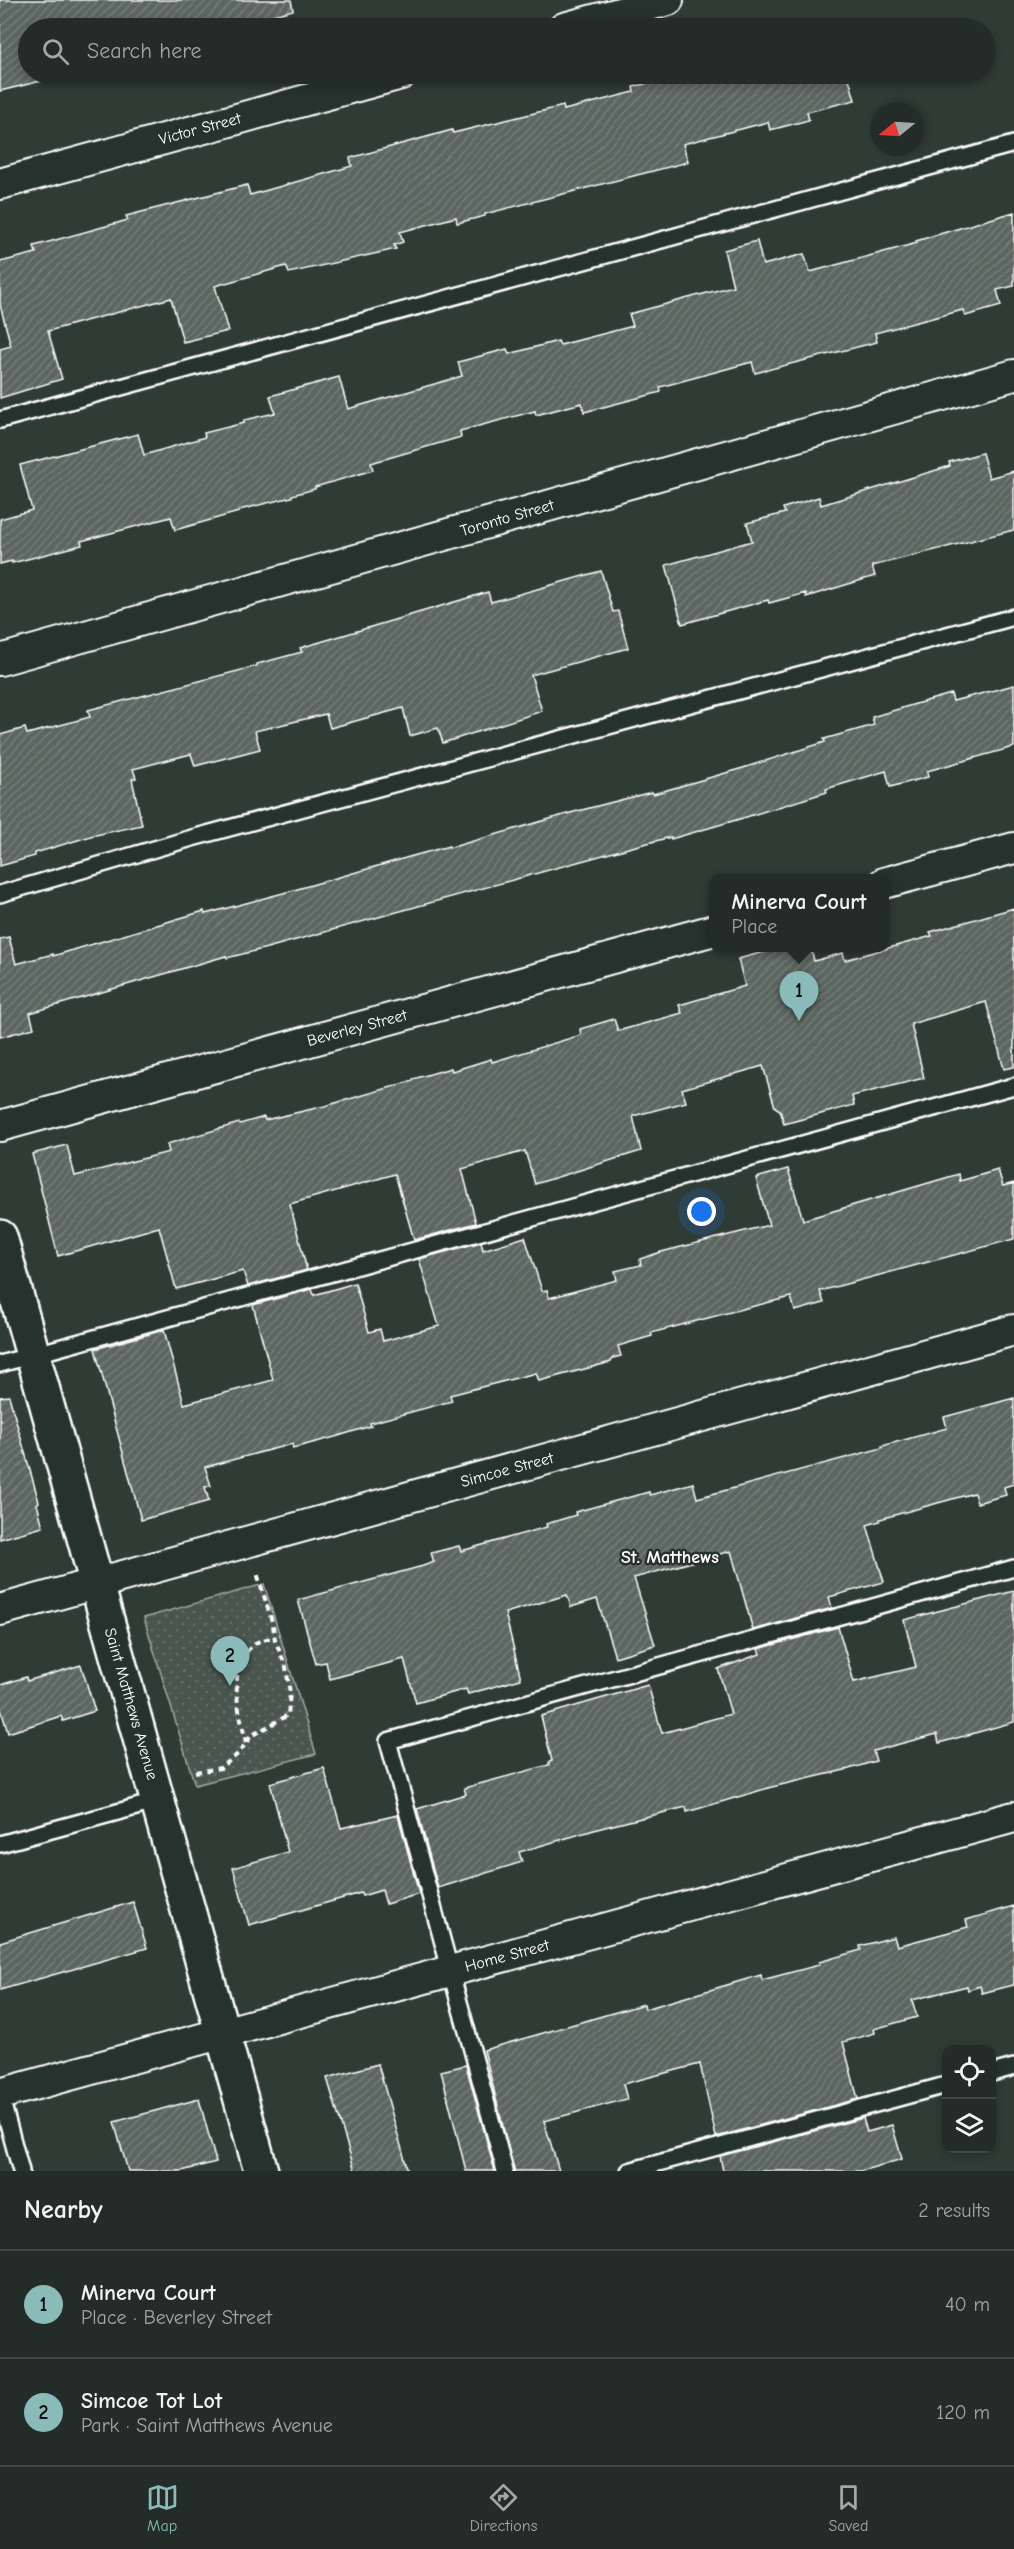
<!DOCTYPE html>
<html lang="en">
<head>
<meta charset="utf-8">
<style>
	body { margin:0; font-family:"Comic Neue",sans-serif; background:#2b3430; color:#f1f3f6 }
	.controls { position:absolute; right:18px; bottom:18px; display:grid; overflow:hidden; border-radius:12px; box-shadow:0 3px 9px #0003 }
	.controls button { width:54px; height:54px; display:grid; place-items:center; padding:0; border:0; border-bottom:2px solid #404845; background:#232c28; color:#f1f3f6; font:30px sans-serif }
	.compass { position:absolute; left:870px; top:102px; width:54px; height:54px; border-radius:50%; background:#232c28; box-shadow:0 3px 9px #0003; rotate:252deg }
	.you { position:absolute; left:702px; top:1212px; width:21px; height:21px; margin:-15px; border:4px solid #fff; border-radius:50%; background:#1a73e8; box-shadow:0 0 0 9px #1a73e833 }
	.badge { display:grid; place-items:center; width:39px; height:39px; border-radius:50%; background:#8bbbb9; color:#111; font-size:20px; font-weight:700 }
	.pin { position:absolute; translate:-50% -50px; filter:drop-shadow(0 2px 3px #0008) }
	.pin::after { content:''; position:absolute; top:32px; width:21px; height:18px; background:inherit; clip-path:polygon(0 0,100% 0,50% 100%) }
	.popup { position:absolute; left:709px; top:874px; width:180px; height:78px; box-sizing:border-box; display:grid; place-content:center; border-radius:12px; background:#232c28; filter:drop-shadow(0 2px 4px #0005); font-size:20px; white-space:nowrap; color:#a3a7a8 }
	.popup b { font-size:22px; color:#f1f3f6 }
	.popup::after { content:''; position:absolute; left:50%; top:100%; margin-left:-12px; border:12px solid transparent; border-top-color:#232c28 }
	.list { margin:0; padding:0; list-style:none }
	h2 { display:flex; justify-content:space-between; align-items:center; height:78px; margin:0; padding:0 24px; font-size:26px }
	h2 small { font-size:20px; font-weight:400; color:#a3a7a8 }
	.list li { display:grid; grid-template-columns:39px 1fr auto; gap:18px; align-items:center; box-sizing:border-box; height:108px; padding:0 24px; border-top:2px solid #404845 }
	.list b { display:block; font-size:22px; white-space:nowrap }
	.list p { margin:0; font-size:20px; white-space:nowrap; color:#a3a7a8 }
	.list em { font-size:20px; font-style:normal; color:#a3a7a8 }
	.icon { flex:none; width:33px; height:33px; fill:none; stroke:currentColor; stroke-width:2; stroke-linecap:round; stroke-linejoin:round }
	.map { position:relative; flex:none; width:1014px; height:2171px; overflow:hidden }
	.search { position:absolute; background:#232c28; box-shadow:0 3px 9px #0003; left:18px; right:18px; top:18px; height:66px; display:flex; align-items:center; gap:15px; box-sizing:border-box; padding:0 21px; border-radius:33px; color:#a3a7a8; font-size:22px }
	.sheet { height:294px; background:#232c28 }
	nav { display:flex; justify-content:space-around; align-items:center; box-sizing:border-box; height:84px; border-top:2px solid #404845; background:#232c28; font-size:16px; color:#a3a7a8 }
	nav a { display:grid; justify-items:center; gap:3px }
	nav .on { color:#8bbbb9 }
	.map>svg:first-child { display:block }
</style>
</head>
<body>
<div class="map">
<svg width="1014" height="2171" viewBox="0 0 1014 2171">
	<defs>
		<pattern id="grass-dots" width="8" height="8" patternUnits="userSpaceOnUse" patternTransform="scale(1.5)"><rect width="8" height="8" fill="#4a544f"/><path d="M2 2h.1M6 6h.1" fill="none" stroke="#656e69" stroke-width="1.8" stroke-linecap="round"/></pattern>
		<pattern id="building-hatch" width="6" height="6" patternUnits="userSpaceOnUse" patternTransform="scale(1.5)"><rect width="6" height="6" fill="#5b6661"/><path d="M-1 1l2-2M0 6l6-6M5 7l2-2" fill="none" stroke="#747d79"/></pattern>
	</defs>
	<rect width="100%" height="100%" fill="#2f3b35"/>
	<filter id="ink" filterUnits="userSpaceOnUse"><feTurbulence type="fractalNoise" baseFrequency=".0167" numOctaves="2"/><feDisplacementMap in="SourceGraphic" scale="12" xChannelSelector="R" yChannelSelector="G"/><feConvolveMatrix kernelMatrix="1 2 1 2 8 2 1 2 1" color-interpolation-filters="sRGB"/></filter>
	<g filter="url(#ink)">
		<path fill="url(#grass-dots)" stroke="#a4aaa7" stroke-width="1.5" d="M 264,1584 L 316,1754 L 195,1785 L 144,1618 Z"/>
		<path fill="url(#building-hatch)" stroke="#fff" stroke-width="1.5" d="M 0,0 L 291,0 L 293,10 L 223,28 L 28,28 L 28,74 L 70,74 L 0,91 Z
			M 680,74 L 857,74 L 858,77 L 849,79 L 855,100 L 807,112 L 809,120 L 770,130 L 768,122 L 683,144 L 688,162 L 485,214 L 485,216 L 457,223 L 456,217 L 400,232 L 403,242 L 394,245 L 396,249 L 289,273 L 286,266 L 215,286 L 228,331 L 183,342 L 171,298 L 48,331 L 62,379 L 0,398 L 0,349 L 11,346 L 0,305 L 0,262 L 36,253 L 34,246 L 128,220 L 126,216 L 247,185 L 250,195 L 352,166 L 350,158 L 452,130 L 453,133 L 563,106 L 564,110 L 634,92 L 633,87 Z
			M 1014,212 L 1014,286 L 997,290 L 1001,306 L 965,316 L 963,310 L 875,333 L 877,342 L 755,373 L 752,362 L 660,387 L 661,392 L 584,412 L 582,403 L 536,415 L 535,411 L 460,431 L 461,437 L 371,463 L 373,470 L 315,487 L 315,489 L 292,495 L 292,497 L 239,510 L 239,512 L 175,530 L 171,517 L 81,541 L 82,545 L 12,563 L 12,561 L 0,564 L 0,519 L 32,510 L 20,465 L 138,434 L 144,455 L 205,437 L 204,433 L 244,423 L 244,420 L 275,413 L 270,396 L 339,377 L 348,409 L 462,376 L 458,362 L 507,349 L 509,354 L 558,341 L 560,345 L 633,326 L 629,314 L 733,286 L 724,250 L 757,241 L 763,265 L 804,254 L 810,272 L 917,243 L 916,241 Z
			M 982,453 L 989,478 L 1014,471 L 1014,530 L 872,566 L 875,576 L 806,597 L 806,593 L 769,603 L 768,600 L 682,624 L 666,565 L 752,541 L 747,523 L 785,513 L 783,508 L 819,497 L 821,505 L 950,466 L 949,462 Z
			M 601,571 L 613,612 L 618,611 L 628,648 L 531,675 L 542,711 L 443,743 L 438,728 L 410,736 L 403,708 L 330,728 L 326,714 L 255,731 L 260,749 L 195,766 L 191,754 L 133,769 L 136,778 L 132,779 L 142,825 L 91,836 L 35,853 L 35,856 L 0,866 L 0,735 L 25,728 L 27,734 L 90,717 L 88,710 L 257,666 L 257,664 L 302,652 L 300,648 L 337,637 L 488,592 L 491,602 Z
			M 1014,685 L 1014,747 L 927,771 L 928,777 L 890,787 L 886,771 L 826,789 L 827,792 L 743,818 L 671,839 L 671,837 L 632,847 L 267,948 L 227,958 L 226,956 L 30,1013 L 34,1028 L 0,1037 L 0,939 L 9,937 L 16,964 L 53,954 L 53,956 L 204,911 L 205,914 L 287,892 L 409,857 L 449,846 L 449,848 L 574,812 L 652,792 L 653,794 L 743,768 L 825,742 L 824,739 L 874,725 L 872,717 L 912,705 L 951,694 L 953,701 Z
			M 1014,908 L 1014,1067 L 1004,1069 L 986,1002 L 911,1024 L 924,1078 L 852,1096 L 854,1105 L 784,1124 L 780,1110 L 775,1107 L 763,1066 L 682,1089 L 686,1102 L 633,1116 L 641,1151 L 535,1184 L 525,1151 L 462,1169 L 476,1223 L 414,1240 L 395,1174 L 290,1204 L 307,1270 L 248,1286 L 243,1271 L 176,1289 L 159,1227 L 58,1256 L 32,1154 L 67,1145 L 75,1176 L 169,1152 L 167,1144 L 239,1123 L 240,1124 L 264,1117 L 265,1120 L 325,1106 L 413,1081 L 413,1079 L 451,1068 L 452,1071 L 491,1059 L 492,1062 L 581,1035 L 580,1029 L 614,1019 L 618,1031 L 682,1013 L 679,1005 L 745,986 L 738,959 L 779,948 L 811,948 L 814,961 L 843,953 L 845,960 L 932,936 L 930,932 Z
			M 788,1169 L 803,1220 L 959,1174 L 960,1181 L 998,1170 L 1003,1186 L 1014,1183 L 1014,1239 L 820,1291 L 824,1303 L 795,1311 L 791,1297 L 742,1309 L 651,1333 L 652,1336 L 618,1346 L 621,1356 L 613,1358 L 611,1362 L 539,1381 L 536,1373 L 450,1395 L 452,1401 L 370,1423 L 371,1426 L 335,1437 L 293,1448 L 292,1444 L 205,1467 L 211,1486 L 205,1487 L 209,1501 L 141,1520 L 95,1349 L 164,1330 L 184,1404 L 273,1380 L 253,1305 L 312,1289 L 314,1295 L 355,1283 L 369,1332 L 380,1329 L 383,1341 L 439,1326 L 419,1259 L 481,1242 L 483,1250 L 525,1237 L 542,1291 L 547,1290 L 549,1298 L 617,1280 L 615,1271 L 641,1265 L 640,1259 L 661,1252 L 769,1225 L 756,1178 Z
			M 9,1396 L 39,1502 L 37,1504 L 43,1527 L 0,1539 L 0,1397 Z
			M 1014,1398 L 1014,1484 L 1004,1487 L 1006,1495 L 977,1503 L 974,1493 L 880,1519 L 880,1521 L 867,1525 L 884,1582 L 829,1597 L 832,1608 L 753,1630 L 731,1551 L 634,1578 L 655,1645 L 615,1657 L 597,1599 L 571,1607 L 567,1595 L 505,1613 L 521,1679 L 468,1694 L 466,1689 L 416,1703 L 404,1659 L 330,1679 L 326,1662 L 316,1664 L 298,1600 L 423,1566 L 434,1562 L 431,1553 L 459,1546 L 461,1551 L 547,1527 L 546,1524 L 576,1515 L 575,1512 L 649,1492 L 650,1495 L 693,1483 L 697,1498 L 882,1448 L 882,1446 L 947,1428 L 944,1417 Z
			M 1014,1591 L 1014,1722 L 939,1743 L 937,1734 L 873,1751 L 876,1761 L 849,1769 L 772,1787 L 687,1812 L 686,1807 L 601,1828 L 519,1852 L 522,1862 L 438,1888 L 417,1809 L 466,1794 L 464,1788 L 549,1765 L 549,1762 L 552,1761 L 541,1716 L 648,1685 L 662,1733 L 731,1714 L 718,1669 L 760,1654 L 758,1649 L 838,1627 L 854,1682 L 916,1667 L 904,1620 Z
			M 81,1665 L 95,1711 L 63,1721 L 61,1716 L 8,1733 L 0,1706 L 0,1685 L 26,1677 L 27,1681 Z
			M 324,1768 L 341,1828 L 398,1815 L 419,1894 L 386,1904 L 382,1890 L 362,1896 L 361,1893 L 249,1925 L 233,1868 L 288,1852 L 270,1783 Z
			M 133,1902 L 147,1948 L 0,1990 L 0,1942 Z
			M 1014,1906 L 1014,1985 L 982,1993 L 980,1986 L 968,1990 L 967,1986 L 912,2000 L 917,2017 L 874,2029 L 875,2033 L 843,2042 L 858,2099 L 716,2137 L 700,2064 L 623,2084 L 627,2099 L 544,2121 L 559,2171 L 514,2171 L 484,2050 L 644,2004 L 645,2009 L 761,1975 L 762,1980 L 819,1965 L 819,1962 L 861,1950 L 860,1946 L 894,1937 L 897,1946 L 968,1927 L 966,1920 Z
			M 378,2064 L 408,2171 L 355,2171 L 327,2078 Z
			M 466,2065 L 495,2171 L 466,2171 L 441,2071 Z
			M 199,2099 L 216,2162 L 182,2171 L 128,2171 L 114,2122 Z
			M 863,2118 L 867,2132 L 892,2125 L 902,2159 L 861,2171 L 723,2171 L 720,2156 Z"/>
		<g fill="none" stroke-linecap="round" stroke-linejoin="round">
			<g stroke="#fff" stroke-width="20">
				<path id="lane" d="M 0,420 L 1014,144
					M 0,894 L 192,838 L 1014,617
					M 0,1364 L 1014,1086
					M 0,1844 L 158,1801
					M 992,2073 L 1014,2067
					M 0,2094 L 21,2171
					M 505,2171 L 388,1741 L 1014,1568
					M 629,2171 L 946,2085"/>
			</g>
			<g stroke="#fff" stroke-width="34">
				<path id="street" d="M 564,28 L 668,0
					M 0,184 L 401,74
					M 0,660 L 1014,375
					M 884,883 L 1014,848
					M 0,1126 L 714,930
					M 0,1610 L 1014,1330
					M 0,2094 L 1014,1817"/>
			</g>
			<g stroke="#fff" stroke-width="38">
				<path id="secondary" d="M 0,1237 L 261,2171"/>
			</g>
			<path stroke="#fff" stroke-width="4" stroke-dasharray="6 4.5" stroke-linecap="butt" d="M 246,1743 C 240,1712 225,1670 253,1645 C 258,1640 268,1639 275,1637
				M 195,1772 L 221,1768 L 239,1753 L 251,1736 L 288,1715 L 290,1693 L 286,1667 L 275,1640 L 273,1625 L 257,1573"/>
			<use href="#lane" stroke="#26332d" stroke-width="15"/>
			<use href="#street" stroke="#26332d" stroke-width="30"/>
			<use href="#secondary" stroke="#26332d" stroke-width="33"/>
		</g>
	</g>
	<g text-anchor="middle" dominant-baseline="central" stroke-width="5" stroke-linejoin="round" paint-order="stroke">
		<g font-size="16" fill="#fff" stroke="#26332d">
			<text transform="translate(200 129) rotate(-15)">Victor Street</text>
			<text transform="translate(507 518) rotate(-16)">Toronto Street</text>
			<text transform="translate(357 1028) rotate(-15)">Beverley Street</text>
			<text transform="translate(507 1470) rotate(-15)">Simcoe Street</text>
			<text transform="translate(131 1704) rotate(74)">Saint Matthews Avenue</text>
			<text transform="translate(507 1956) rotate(-15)">Home Street</text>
		</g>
		<g font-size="18" font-weight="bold" fill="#fff" stroke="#26332d">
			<text x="670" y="1557">St. Matthews</text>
		</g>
	</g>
</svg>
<div class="controls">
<button><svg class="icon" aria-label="locate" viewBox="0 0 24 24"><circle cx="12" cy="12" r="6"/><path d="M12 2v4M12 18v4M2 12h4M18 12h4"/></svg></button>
<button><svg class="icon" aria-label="layers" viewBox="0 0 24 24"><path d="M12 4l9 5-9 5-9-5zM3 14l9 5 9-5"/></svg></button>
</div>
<svg class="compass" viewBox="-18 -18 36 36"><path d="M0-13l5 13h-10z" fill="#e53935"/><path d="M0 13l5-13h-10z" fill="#a3a7a8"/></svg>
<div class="you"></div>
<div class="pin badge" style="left:799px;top:1021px">1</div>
<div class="popup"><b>Minerva Court</b>Place</div>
<div class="pin badge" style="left:230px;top:1686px">2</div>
<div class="search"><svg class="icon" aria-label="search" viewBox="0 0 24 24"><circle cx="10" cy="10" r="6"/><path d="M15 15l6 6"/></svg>Search here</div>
</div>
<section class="sheet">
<h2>Nearby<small>2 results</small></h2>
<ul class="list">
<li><span class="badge">1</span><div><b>Minerva Court</b><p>Place · Beverley Street</p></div><em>40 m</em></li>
<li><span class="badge">2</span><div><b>Simcoe Tot Lot</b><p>Park · Saint Matthews Avenue</p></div><em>120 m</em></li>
</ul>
</section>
<nav>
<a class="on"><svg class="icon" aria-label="map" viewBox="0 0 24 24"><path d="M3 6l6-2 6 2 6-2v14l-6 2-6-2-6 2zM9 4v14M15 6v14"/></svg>Map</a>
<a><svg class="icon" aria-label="directions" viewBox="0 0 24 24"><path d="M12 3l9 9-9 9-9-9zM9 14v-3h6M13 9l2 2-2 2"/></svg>Directions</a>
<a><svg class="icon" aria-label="saved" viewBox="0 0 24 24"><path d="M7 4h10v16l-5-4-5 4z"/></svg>Saved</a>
</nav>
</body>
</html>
